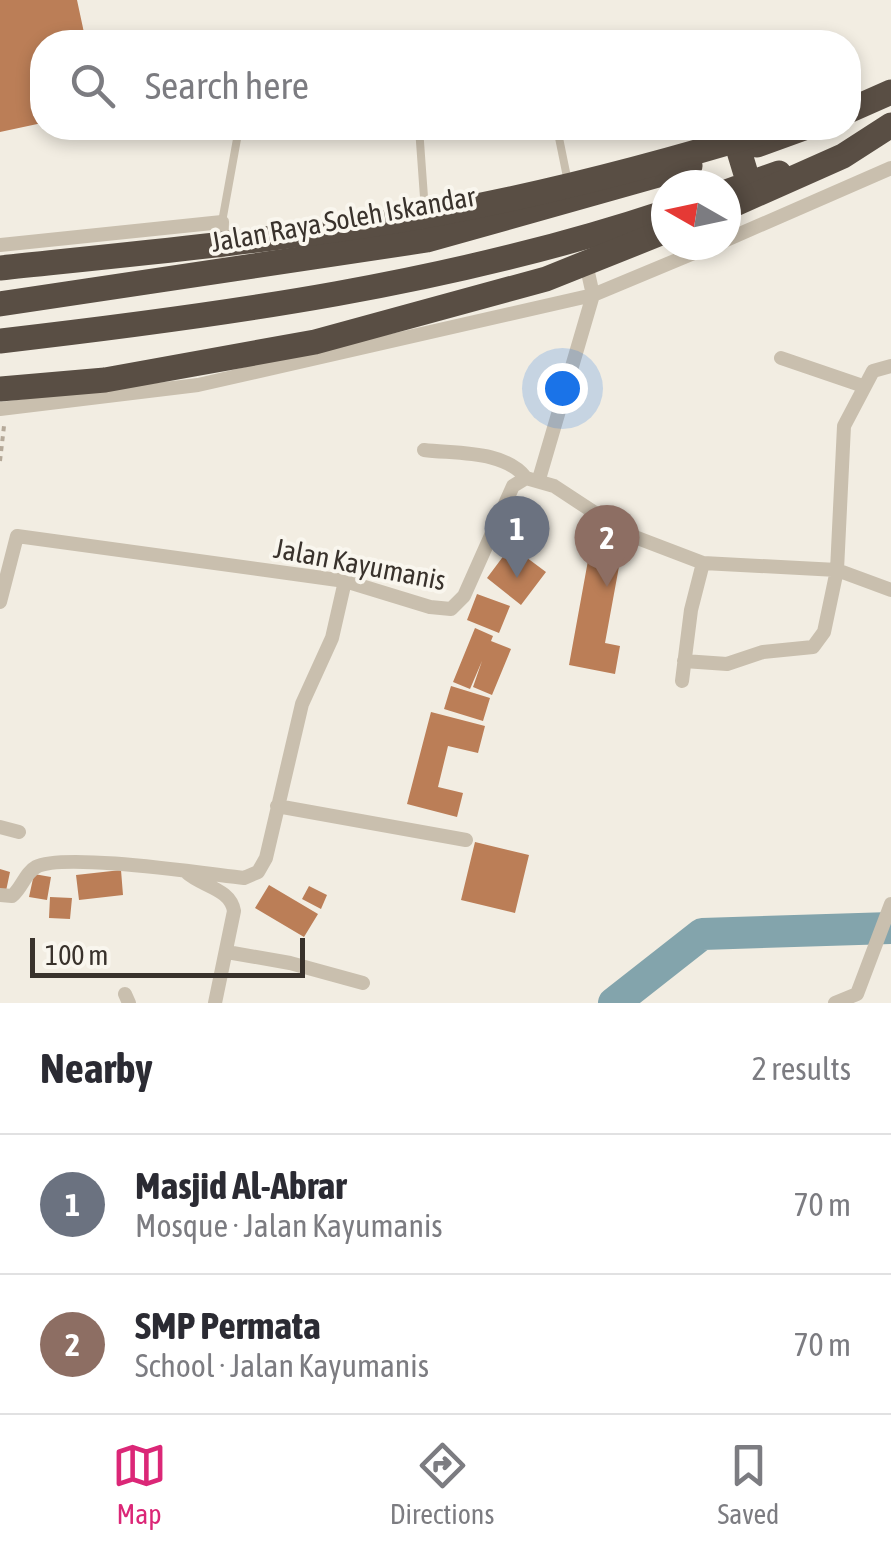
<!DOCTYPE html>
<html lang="en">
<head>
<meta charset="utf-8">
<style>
	body { margin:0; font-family:"Asap Condensed",sans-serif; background:#f2f2f3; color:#2b2b33 }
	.compass { position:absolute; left:651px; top:170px; width:90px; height:90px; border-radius:50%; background:#fff; box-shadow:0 5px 15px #0003; rotate:279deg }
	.scale { position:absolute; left:30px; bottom:25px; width:275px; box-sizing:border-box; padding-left:10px; border:5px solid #39322c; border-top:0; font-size:28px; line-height:35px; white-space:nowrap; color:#39322c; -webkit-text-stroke:8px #f9f6ee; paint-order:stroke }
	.you { position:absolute; left:562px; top:388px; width:35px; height:35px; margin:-25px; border:8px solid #fff; border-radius:50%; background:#1a73e8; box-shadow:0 0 0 15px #1a73e833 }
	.badge { display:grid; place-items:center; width:65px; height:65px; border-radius:50%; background:#db2777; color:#fff; font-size:32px; font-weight:700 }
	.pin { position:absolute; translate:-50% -82px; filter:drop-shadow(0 2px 5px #0008) }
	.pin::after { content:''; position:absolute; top:52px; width:35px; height:30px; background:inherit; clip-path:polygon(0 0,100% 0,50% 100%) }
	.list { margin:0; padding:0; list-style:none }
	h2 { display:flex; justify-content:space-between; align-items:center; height:130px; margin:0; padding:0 40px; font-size:42px }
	h2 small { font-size:32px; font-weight:400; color:#7c7c81 }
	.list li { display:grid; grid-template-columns:65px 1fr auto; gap:30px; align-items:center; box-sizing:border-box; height:140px; padding:0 40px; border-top:2px solid #e1e1e2 }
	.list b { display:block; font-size:38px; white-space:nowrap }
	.list p { margin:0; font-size:32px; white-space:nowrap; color:#7c7c81 }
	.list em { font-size:32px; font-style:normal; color:#7c7c81 }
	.icon { flex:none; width:55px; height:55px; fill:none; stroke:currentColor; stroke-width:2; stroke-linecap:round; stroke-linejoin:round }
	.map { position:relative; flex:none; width:891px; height:1003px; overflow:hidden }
	.search { position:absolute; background:#fff; box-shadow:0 5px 15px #0003; left:30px; right:30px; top:30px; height:110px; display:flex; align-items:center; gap:25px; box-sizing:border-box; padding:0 35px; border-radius:40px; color:#7c7c81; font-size:38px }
	.sheet { height:410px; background:#fff }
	nav { display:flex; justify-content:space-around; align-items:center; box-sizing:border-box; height:140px; border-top:2px solid #e1e1e2; background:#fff; font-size:28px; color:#7c7c81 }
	nav a { display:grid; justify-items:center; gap:5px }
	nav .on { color:#db2777 }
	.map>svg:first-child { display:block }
</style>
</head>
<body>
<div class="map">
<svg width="891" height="1003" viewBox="0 0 891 1003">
	<rect width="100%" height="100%" fill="#f2ede2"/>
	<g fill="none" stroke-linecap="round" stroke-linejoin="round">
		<path stroke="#83a4ac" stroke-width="32" d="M 614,1003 L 702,934 L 891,928"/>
	</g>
	<path fill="#bb7e57" d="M 0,0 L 77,0 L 86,42 L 42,42 L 42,123 L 0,132 Z
		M 591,544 L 622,550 L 605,643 L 620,646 L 615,674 L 569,665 Z
		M 511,546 L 546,572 L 521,605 L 487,578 Z
		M 477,594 L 510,606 L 499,633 L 467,620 Z
		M 475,628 L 493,636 L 491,641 L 511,649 L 492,695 L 473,687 L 482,661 L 470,689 L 453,682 Z
		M 451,686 L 490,698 L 483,721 L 444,709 Z
		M 431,712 L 485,726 L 478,753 L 448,746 L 438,787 L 463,793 L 457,817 L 407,804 Z
		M 475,842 L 529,855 L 515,913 L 461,900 Z
		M 0,869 L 10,872 L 6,891 L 0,889 Z
		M 121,870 L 123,895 L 79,900 L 76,875 Z
		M 34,874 L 51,877 L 47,900 L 29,897 Z
		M 269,885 L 318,914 L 304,937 L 255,908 Z
		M 309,886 L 327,895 L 321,909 L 302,899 Z
		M 50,897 L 72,898 L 70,919 L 49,918 Z"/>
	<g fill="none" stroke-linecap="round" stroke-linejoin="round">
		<path stroke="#b5a999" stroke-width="4" stroke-dasharray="5 5" stroke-linecap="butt" d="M 0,461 L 4,426"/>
		<path stroke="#c9bfae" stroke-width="8" d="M 370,42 L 391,35 L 407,36 L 411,42
			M 419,128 L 425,211
			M 557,128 L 568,182
			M 713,128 L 715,144
			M 222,222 L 239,128"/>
		<path stroke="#c9bfae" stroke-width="14" d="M 726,240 L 891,168
			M 0,245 L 222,222 L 221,251
			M 781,358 L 863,386
			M 0,409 L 198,385 L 593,295 L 713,245
			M 424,450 C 456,454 505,450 526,478
			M 539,479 L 593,295 L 585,259
			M 0,602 L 17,536 L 345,581 L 430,607 L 451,609 L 464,596 L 513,486 L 526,478 L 554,486 L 627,534 L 703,563 L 837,570 L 891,590
			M 684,661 L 727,664 L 763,652 L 813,647 L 824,632 L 837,570 L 844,426 L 873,371 L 891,366
			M 682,681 L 691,610 L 703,563
			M 277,806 L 466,840
			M 0,827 L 19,832
			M 186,872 C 202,887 230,888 234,911 L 215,1003
			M 0,895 L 12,896 C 22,888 25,873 36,867 C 64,852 207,874 244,878 L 258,872 L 266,858 L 302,704 L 332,638 L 345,581
			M 227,952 L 290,963 L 363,983
			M 125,994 L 129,1003
			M 835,1003 L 857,994 L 891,904"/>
		<path stroke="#594e44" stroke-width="25" d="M 848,111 L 891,92
			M 757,145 L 804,128
			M 739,151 L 749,184
			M 726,192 L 779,173
			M 0,304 L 427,240 L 690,166
			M 0,341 C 225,315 450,284 666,212"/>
		<path stroke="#594e44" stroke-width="25" d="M 726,208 L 843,156 L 891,125
			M 0,268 C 123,255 248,243 370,225 C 509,204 644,169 777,128
			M 0,389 L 105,380 L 315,342 L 546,279 L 666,231"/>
	</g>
	<g text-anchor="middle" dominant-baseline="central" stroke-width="8" stroke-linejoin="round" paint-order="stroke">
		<g font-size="28" fill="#39322c" stroke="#f9f6ee">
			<text transform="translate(343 219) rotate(-10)">Jalan Raya Soleh Iskandar</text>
			<text transform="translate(360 564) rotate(11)">Jalan Kayumanis</text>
		</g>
	</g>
</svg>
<svg class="compass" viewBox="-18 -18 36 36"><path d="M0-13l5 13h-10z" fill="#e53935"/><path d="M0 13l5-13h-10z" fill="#7c7c81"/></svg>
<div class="scale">100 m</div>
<div class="you"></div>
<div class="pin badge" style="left:517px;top:578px;background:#6b7280">1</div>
<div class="pin badge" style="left:607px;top:587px;background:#8d6e63">2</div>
<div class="search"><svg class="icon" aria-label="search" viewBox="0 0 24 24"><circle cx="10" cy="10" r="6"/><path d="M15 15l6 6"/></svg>Search here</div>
</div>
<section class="sheet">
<h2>Nearby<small>2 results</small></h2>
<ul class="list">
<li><span class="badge" style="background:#6b7280">1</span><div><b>Masjid Al-Abrar</b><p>Mosque · Jalan Kayumanis</p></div><em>70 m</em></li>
<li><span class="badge" style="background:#8d6e63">2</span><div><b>SMP Permata</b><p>School · Jalan Kayumanis</p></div><em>70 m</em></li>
</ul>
</section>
<nav>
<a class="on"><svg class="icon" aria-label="map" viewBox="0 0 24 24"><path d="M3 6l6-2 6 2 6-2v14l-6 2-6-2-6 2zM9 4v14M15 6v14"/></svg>Map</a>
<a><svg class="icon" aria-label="directions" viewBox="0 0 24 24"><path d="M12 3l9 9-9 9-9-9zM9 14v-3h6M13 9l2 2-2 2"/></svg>Directions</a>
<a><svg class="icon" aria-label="saved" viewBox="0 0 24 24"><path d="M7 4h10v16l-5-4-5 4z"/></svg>Saved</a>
</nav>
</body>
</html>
